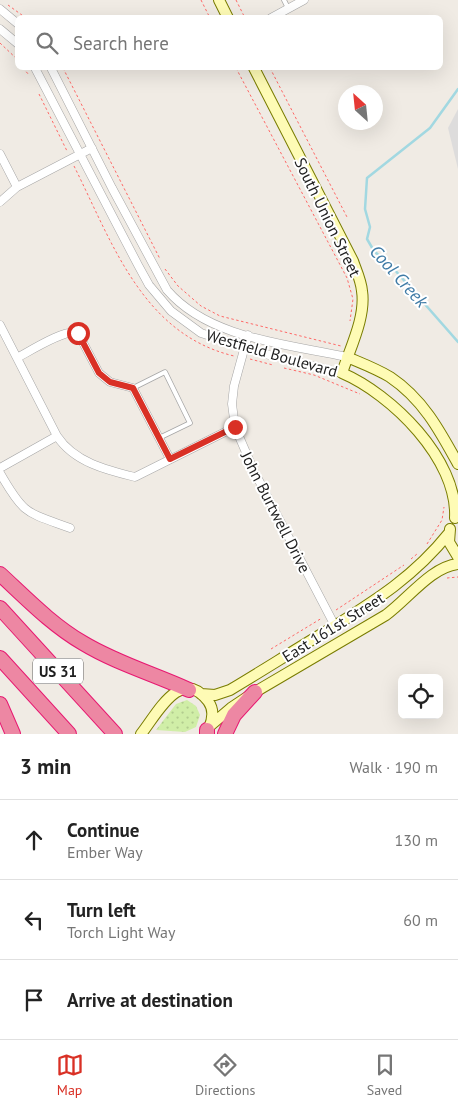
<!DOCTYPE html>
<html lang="en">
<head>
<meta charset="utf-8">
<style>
	body { margin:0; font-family:"PT Sans",sans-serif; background:#f6f6f6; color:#222 }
	.controls { position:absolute; right:15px; bottom:15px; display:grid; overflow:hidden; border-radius:8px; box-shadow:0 5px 20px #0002 }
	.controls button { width:45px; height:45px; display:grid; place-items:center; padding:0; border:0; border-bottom:1px solid #e0e0e0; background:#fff; color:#222; font:25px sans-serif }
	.compass { position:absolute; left:338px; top:85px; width:45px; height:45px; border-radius:50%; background:#fff; box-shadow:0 5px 20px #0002; rotate:333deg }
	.stop { position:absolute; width:15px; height:15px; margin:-11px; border:4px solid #d93025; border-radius:50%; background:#fff }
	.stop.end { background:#d93025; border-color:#fff; box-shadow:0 1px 5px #0008 }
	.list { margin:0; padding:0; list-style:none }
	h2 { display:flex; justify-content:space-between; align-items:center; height:65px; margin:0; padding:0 20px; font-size:21px }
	h2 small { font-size:16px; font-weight:400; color:#767676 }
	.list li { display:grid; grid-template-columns:32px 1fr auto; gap:15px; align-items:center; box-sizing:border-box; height:80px; padding:0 20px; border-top:1px solid #e0e0e0 }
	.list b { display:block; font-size:19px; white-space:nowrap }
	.list p { margin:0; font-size:16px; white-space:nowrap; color:#767676 }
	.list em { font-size:16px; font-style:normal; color:#767676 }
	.icon { flex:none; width:28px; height:28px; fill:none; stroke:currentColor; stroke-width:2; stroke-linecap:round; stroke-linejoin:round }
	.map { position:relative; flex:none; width:458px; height:734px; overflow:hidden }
	.search { position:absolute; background:#fff; box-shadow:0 5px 20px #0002; left:15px; right:15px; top:15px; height:55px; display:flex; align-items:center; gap:12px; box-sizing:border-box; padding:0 18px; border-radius:8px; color:#767676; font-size:19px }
	.sheet { height:305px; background:#fff }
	nav { display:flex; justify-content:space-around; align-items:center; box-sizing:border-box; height:70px; border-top:1px solid #e0e0e0; background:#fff; font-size:14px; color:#767676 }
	nav a { display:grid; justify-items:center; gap:2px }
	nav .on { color:#d93025 }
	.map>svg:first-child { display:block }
</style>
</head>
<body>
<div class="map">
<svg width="458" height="734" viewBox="0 0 458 734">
	<defs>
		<pattern id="grass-dots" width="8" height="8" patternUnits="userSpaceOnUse" patternTransform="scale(1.25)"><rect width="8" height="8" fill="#d0eea7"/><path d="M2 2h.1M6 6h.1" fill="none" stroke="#b2cc8f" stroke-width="1.8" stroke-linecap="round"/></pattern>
	</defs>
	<rect width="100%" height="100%" fill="#f0ebe4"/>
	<path fill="#dddcdc" d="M 458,109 L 458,169 L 448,128 Z"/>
	<path fill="url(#grass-dots)" d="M 187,700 L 196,706 L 200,715 L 196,727 L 185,732 L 156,730 L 176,704 Z"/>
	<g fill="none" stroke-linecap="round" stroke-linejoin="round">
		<path stroke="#a2d8e1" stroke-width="2.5" d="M 458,89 L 430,128 L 367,178 L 365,209 L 370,227 L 367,239 L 374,251 L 394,269 L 458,342"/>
		<g stroke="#a6a6a6" stroke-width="5.5">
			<path id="lane" d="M 284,0 L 288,8
				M 133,388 L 165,372 L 190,423 L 159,438"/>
		</g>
		<g stroke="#a6a6a6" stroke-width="9">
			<path id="street" d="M 0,9 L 18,24
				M 271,18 L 304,0
				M 0,29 L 18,44
				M 35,68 L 138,265 L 149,285 L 171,311 L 201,333 L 265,354 L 342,373
				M 51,68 L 112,188 L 167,290 C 209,339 288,344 347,357
				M 0,154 L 17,187
				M 0,202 L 17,187 L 92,148
				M 0,325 L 57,436 C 74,462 106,470 135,477 L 235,427
				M 248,335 L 234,386 L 232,404 L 235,427 L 254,471 L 335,626
				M 17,358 C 30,351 66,328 78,333 L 99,373 L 110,382 L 133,388 L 170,459
				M 0,468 L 57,436
				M 0,473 C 24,515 26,512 70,528"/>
		</g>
		<g stroke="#797c00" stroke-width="12">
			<path id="secondary" d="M 219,0 L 228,18
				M 254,68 L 353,261 C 356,270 361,280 362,291 C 366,317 350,348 342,373 C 391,394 458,459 455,518
				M 347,357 C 361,363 377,369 390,377 C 423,399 440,431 458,464
				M 450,529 L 449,542 L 458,557
				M 201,694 L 215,695 L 230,690 C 262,671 293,651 325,632 C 373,602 413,578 449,533
				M 211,725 L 231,708 L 255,692 L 386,615 C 409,598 431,567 458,564
				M 141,734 C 156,716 180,665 208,701 C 214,709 213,719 209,728"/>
		</g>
		<g stroke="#e71871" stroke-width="16">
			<path id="highway" d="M 0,574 C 27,599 52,625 83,643 C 116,663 154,674 189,690
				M 0,608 L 115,734
				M 0,658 L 69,734
				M 0,704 L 13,734
				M 207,734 L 207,730
				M 225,734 L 234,715 L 255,692"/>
		</g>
		<path stroke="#ff6967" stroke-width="1" stroke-dasharray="2.5 2.5" stroke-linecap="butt" d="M 201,0 L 210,18
			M 236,0 L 245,18
			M 8,5 L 26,18
			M 0,43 L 18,60
			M 23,68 L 29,75
			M 63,68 L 160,259
			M 236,68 L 347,278 L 353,299 L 350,321
			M 270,68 L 348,219
			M 39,94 L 67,151
			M 74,166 C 112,242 142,334 234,356
			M 165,269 L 178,286 L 201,306 L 220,316 L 341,346
			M 250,359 L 273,365
			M 284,368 L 314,375 L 360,394
			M 427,544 L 442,520 L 444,507
			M 411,559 L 417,554
			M 447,578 L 458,577
			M 336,610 L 404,565
			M 271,649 L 322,618"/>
		<use href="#lane" stroke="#fff" stroke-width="4"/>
		<use href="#street" stroke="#fff" stroke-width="8"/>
		<use href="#secondary" stroke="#fefbb5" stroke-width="10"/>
		<use href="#highway" stroke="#ed87a3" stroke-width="14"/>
	</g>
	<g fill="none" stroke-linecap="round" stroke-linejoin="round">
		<path stroke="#d93025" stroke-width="6" d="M 78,333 L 99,373 L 110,382 L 133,388 L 170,459 L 235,427"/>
	</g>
	<g text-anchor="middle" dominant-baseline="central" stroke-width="4" stroke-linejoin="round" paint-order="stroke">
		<rect fill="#fff" stroke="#626262" stroke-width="1" x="33" y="658.5" width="50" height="25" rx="4"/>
		<g font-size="15" font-weight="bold" fill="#1f1f1f">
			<text x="58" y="671">US 31</text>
		</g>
		<g font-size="16" fill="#1f1f1f" stroke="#fff">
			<text transform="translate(328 217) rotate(64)">South Union Street</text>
			<text transform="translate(272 353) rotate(16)">Westfield Boulevard</text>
			<text transform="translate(276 512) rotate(63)">John Burtwell Drive</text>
			<text transform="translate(333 627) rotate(-32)">East 161st Street</text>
		</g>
		<g font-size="18" font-style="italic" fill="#3f7ba6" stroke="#fff">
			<text transform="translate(399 276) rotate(48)">Cool Creek</text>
		</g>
	</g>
</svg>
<div class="controls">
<button><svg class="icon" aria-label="locate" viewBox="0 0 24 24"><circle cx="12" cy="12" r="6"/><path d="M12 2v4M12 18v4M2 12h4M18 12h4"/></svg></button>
</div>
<svg class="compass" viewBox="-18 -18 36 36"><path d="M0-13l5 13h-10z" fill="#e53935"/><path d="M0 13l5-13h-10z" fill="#767676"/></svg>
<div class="stop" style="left:78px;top:333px"></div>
<div class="stop end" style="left:235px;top:427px"></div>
<div class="search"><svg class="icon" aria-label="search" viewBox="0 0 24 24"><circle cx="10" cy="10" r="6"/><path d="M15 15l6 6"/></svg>Search here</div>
</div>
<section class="sheet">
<h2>3 min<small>Walk · 190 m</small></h2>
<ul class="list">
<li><svg class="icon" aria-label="ahead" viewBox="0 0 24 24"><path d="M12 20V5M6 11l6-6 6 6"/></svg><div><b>Continue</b><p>Ember Way</p></div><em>130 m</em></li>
<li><svg class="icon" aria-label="left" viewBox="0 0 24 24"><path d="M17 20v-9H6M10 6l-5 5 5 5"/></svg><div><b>Turn left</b><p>Torch Light Way</p></div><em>60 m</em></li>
<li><svg class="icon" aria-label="arrive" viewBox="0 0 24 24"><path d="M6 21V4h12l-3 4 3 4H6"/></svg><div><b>Arrive at destination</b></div></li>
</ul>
</section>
<nav>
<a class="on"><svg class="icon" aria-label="map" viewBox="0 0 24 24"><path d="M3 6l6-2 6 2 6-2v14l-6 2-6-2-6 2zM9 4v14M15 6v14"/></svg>Map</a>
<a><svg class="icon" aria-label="directions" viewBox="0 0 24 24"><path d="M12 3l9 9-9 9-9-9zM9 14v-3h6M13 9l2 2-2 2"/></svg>Directions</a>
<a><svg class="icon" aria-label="saved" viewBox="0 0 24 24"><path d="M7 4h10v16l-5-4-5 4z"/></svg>Saved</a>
</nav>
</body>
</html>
